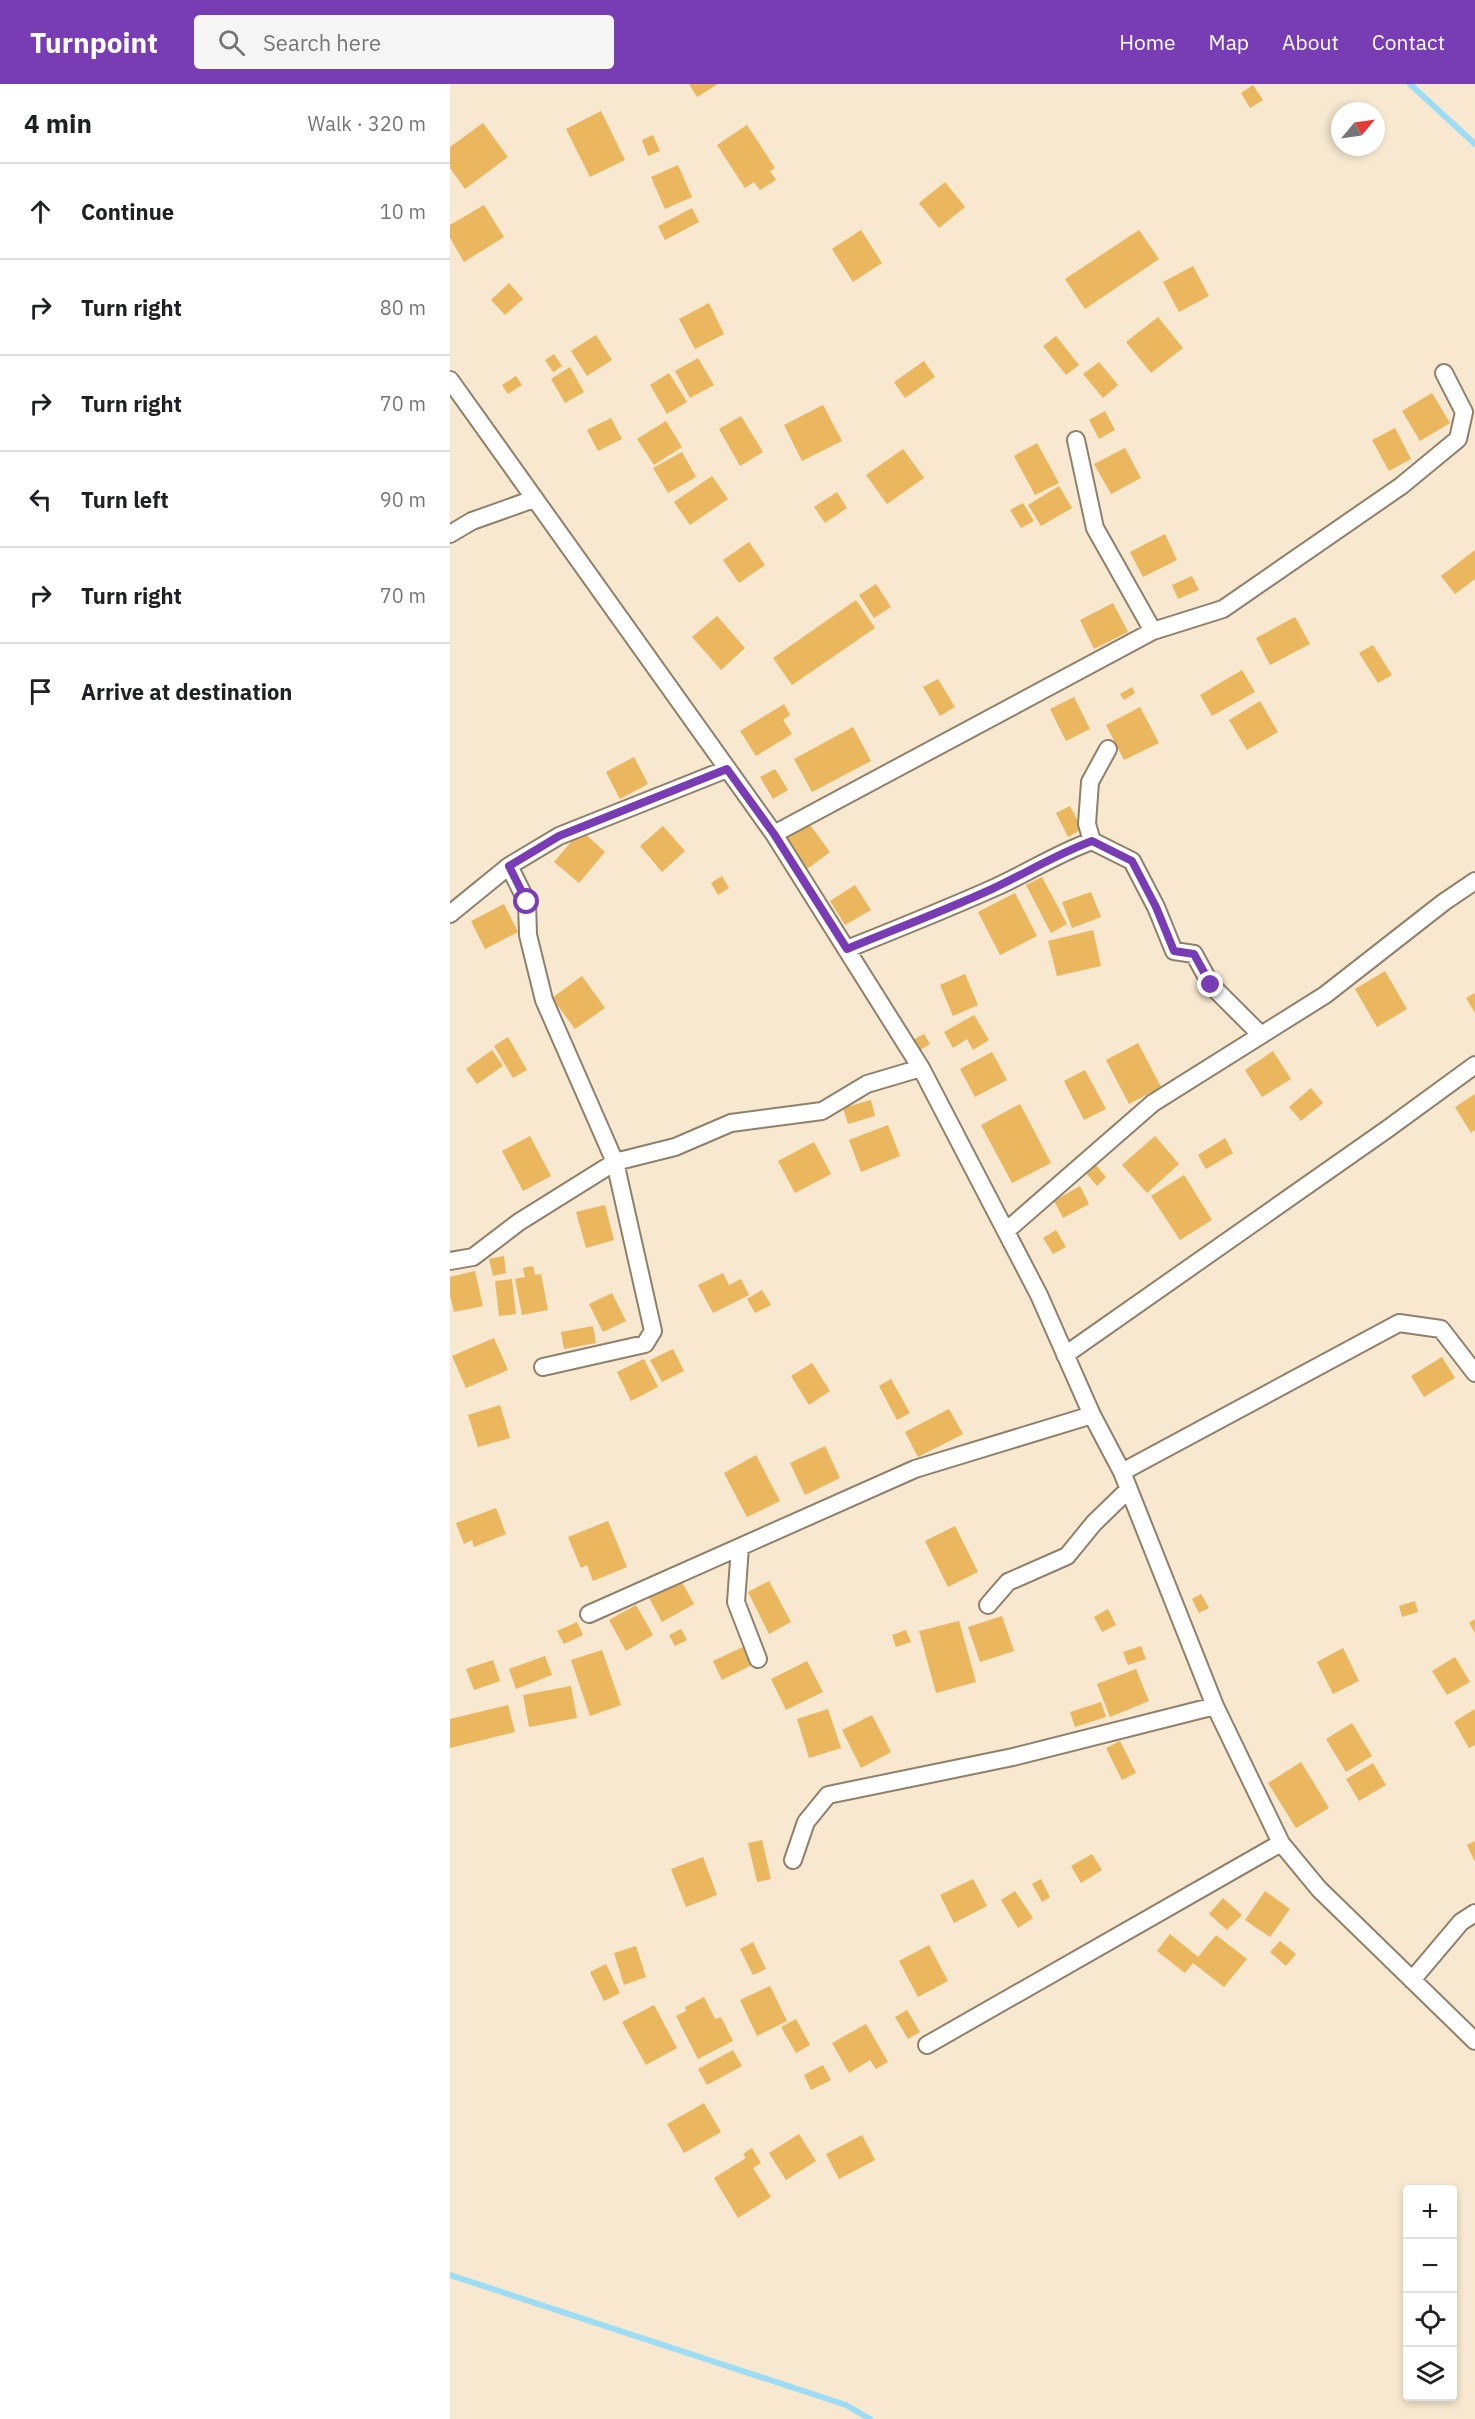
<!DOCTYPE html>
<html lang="en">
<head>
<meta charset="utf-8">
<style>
	body { margin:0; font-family:"IBM Plex Sans",sans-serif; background:#f6f6f6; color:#202124 }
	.controls { position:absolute; right:18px; bottom:18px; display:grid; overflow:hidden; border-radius:6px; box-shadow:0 3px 9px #0003 }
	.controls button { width:54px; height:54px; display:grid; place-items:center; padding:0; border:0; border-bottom:2px solid #e0e0e0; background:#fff; color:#202124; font:30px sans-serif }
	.compass { position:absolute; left:881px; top:18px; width:54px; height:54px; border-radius:50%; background:#fff; box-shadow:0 3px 9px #0003; rotate:61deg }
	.stop { position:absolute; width:18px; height:18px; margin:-14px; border:4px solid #783db4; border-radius:50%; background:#fff }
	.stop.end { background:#783db4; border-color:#fff; box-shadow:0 2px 6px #0008 }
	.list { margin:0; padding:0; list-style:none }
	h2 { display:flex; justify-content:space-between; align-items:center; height:78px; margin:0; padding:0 24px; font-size:26px }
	h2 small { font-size:20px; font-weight:400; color:#757577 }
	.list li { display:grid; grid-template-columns:39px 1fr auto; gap:18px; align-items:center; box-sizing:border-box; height:96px; padding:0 24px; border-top:2px solid #e0e0e0 }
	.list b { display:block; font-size:22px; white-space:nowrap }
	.list em { font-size:20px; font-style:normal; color:#757577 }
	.icon { flex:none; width:33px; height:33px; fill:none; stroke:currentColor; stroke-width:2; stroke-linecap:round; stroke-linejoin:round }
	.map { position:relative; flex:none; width:1025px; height:2335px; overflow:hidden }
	header { display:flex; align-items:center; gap:36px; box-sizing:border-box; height:84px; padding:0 30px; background:#783db4; color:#fff }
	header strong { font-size:28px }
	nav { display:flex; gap:33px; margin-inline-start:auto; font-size:21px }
	.search { width:420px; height:54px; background:#f6f6f6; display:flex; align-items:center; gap:15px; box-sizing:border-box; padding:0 21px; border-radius:6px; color:#757577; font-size:22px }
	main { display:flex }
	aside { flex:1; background:#fff }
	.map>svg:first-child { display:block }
</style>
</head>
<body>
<header>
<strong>Turnpoint</strong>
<div class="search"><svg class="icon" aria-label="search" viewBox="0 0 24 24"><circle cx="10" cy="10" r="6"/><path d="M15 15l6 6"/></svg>Search here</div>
<nav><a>Home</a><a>Map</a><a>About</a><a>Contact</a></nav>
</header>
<main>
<aside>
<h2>4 min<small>Walk · 320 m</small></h2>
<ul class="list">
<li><svg class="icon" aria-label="ahead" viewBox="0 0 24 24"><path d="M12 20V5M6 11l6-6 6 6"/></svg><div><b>Continue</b></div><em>10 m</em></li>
<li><svg class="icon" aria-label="right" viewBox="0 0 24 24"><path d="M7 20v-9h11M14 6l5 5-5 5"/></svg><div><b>Turn right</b></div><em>80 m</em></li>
<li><svg class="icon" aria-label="right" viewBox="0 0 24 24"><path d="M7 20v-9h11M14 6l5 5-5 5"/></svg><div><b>Turn right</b></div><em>70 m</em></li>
<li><svg class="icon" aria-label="left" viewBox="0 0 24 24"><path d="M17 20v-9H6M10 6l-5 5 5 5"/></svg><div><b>Turn left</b></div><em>90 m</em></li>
<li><svg class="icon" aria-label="right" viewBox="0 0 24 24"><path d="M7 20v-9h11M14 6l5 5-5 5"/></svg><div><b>Turn right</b></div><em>70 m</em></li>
<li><svg class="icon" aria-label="arrive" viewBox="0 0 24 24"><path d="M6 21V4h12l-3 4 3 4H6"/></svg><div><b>Arrive at destination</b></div></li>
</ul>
</aside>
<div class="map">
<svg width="1025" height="2335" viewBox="0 0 1025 2335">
	<rect width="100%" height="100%" fill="#f7e8cf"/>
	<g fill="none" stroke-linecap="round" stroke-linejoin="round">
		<path stroke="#9cddf5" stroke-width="6" d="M 960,0 L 1025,60
			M 0,2191 L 396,2321 L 420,2335"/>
	</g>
	<path fill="#eab75f" d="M 239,0 L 268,0 L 247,13 Z
		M 803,1 L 813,16 L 800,24 L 791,9 Z
		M 151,27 L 175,76 L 140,93 L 116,45 Z
		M 33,39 L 58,73 L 15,105 L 0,84 L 0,63 Z
		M 297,41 L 325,84 L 320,87 L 326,96 L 310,106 L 304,98 L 295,104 L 267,61 Z
		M 203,51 L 210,67 L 198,72 L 192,56 Z
		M 228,81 L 242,113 L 215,125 L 201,93 Z
		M 495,98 L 515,123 L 489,144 L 469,119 Z
		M 34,121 L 54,153 L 14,178 L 0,154 L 0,141 Z
		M 242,124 L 249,138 L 215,156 L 208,142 Z
		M 411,146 L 432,179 L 403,198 L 382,165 Z
		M 689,146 L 709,175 L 635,225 L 615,195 Z
		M 743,182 L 759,212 L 729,228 L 713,198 Z
		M 59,199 L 73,215 L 55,231 L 41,216 Z
		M 259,219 L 274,250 L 245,265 L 229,235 Z
		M 708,233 L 733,264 L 701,289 L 676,258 Z
		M 146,251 L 162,276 L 137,292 L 121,267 Z
		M 606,252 L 629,281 L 616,291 L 593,262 Z
		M 104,270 L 112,282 L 103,288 L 95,276 Z
		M 248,274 L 264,301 L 240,314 L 225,287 Z
		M 474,277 L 485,293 L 455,314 L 444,298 Z
		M 649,278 L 668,301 L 653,314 L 633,290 Z
		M 120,283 L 134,308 L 115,319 L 101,295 Z
		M 219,289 L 237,318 L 217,330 L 200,301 Z
		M 66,292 L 72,301 L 58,310 L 52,301 Z
		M 982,309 L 1000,339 L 970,357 L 952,327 Z
		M 373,321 L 392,357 L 352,377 L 334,341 Z
		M 655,327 L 665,346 L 649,355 L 639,336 Z
		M 291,332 L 313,368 L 290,382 L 269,345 Z
		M 161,334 L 172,355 L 148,367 L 137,346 Z
		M 216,337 L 232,363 L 204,381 L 187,355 Z
		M 945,344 L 961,375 L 939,387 L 922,356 Z
		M 587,359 L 609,399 L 585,411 L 564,372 Z
		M 675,364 L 691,394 L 661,410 L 644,380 Z
		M 453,365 L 474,394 L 437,420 L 416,391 Z
		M 232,368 L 246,393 L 218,409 L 203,384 Z
		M 262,392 L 278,415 L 240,441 L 224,418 Z
		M 609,402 L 622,424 L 591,442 L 578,421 Z
		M 387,408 L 397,424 L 375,439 L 364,423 Z
		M 573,419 L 584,437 L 571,444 L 560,426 Z
		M 715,450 L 727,476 L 693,493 L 680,468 Z
		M 299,458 L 315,481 L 289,499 L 273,476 Z
		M 1025,466 L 1025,495 L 1005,510 L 991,492 Z
		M 742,492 L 749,506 L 728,515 L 722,501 Z
		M 426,500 L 441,523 L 424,534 L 409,511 Z
		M 406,516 L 425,544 L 342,601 L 323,574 Z
		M 663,519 L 678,548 L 644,565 L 630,536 Z
		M 267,532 L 295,564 L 271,586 L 242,553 Z
		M 845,533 L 860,560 L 820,581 L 806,554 Z
		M 923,561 L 942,591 L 928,599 L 909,569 Z
		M 792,586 L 805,608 L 762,632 L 750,611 Z
		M 488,595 L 505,623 L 490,632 L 473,603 Z
		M 682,603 L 685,609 L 674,616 L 670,610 Z
		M 624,613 L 640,645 L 616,657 L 600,625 Z
		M 810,617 L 828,648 L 797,666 L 779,636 Z
		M 334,620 L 340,631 L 333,636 L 342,650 L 306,672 L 290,647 Z
		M 690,623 L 709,659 L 674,676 L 656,641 Z
		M 403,643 L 421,677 L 362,708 L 344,675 Z
		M 184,673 L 198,700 L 170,715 L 156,688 Z
		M 325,685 L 338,706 L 323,715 L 310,693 Z
		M 620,722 L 632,745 L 618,753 L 606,729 Z
		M 357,737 L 380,768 L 357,785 L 334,754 Z
		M 213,742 L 235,767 L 212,788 L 190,762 Z
		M 131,746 L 155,768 L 129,799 L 104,778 Z
		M 272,792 L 279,804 L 268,811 L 261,799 Z
		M 592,793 L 617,840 L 601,849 L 576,801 Z
		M 405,801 L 421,826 L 395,841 L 380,817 Z
		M 641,808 L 651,833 L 622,844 L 612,818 Z
		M 565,809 L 587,852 L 550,871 L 528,828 Z
		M 54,820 L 68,848 L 35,865 L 21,837 Z
		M 643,846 L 651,882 L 607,892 L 598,857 Z
		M 935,887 L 957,925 L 927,943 L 905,905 Z
		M 515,890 L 528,921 L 503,932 L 490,901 Z
		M 132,892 L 155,924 L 125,945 L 102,914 Z
		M 1025,909 L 1025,929 L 1016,914 Z
		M 524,931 L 539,956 L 523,966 L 517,955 L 503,964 L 494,948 Z
		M 474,950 L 480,960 L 467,968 L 461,957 Z
		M 58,953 L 77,986 L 63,994 L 44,962 Z
		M 688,959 L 711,1003 L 679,1020 L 656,976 Z
		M 42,966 L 53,982 L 27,1000 L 16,985 Z
		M 823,967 L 841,995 L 812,1013 L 795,986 Z
		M 542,968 L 557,996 L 525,1013 L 510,985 Z
		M 635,986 L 656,1025 L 634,1036 L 614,997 Z
		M 861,1004 L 873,1019 L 851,1037 L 839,1023 Z
		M 1025,1010 L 1025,1046 L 1021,1049 L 1005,1023 Z
		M 421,1016 L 425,1032 L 398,1040 L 393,1024 Z
		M 570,1020 L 601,1079 L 562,1099 L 531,1041 Z
		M 438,1041 L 450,1072 L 411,1088 L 399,1056 Z
		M 80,1052 L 101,1092 L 73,1107 L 52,1067 Z
		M 705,1052 L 729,1080 L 697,1109 L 672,1081 Z
		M 775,1054 L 783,1069 L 756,1085 L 748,1071 Z
		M 364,1058 L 381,1090 L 345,1109 L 328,1077 Z
		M 645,1080 L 656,1093 L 647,1102 L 635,1088 Z
		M 734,1091 L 762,1136 L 730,1156 L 701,1112 Z
		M 630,1102 L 639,1120 L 613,1134 L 604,1117 Z
		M 155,1121 L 164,1156 L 136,1164 L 126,1128 Z
		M 606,1146 L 616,1163 L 603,1170 L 593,1154 Z
		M 54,1172 L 56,1189 L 43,1192 L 39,1175 Z
		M 83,1182 L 85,1191 L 91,1190 L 98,1226 L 72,1231 L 65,1195 L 75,1193 L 73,1184 Z
		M 25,1187 L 33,1222 L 4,1228 L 0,1212 L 0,1193 Z
		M 273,1189 L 279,1201 L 291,1195 L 299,1211 L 263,1229 L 248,1201 Z
		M 62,1195 L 66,1230 L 49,1232 L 45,1197 Z
		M 312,1206 L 321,1221 L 305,1229 L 297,1215 Z
		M 162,1209 L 176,1237 L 153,1248 L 139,1220 Z
		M 143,1242 L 146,1259 L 114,1265 L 111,1248 Z
		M 44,1254 L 58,1286 L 16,1304 L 2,1272 Z
		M 223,1265 L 234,1287 L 212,1298 L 200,1276 Z
		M 992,1273 L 1005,1294 L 974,1313 L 961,1292 Z
		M 194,1275 L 208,1303 L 181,1317 L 167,1288 Z
		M 362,1279 L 380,1307 L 359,1321 L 341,1292 Z
		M 441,1295 L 460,1329 L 447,1336 L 429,1302 Z
		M 50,1321 L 60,1354 L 28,1363 L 18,1331 Z
		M 499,1325 L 513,1350 L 468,1373 L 455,1348 Z
		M 375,1362 L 390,1394 L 355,1411 L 340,1379 Z
		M 306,1371 L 330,1417 L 297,1433 L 274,1389 Z
		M 46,1424 L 56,1450 L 24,1463 L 22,1456 L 14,1460 L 6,1439 Z
		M 158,1437 L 177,1483 L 143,1497 L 137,1481 L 131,1484 L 118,1453 Z
		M 505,1442 L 528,1488 L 498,1503 L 475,1457 Z
		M 229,1493 L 244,1520 L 212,1538 L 197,1510 Z
		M 319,1497 L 341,1538 L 319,1550 L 298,1508 Z
		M 751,1510 L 759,1524 L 749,1529 L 742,1515 Z
		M 965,1517 L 968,1528 L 952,1533 L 949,1522 Z
		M 186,1521 L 203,1551 L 176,1567 L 159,1536 Z
		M 658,1525 L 666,1541 L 652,1548 L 644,1533 Z
		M 552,1532 L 564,1567 L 530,1578 L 518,1543 Z
		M 1025,1535 L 1025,1549 L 1019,1539 Z
		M 509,1537 L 526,1598 L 486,1609 L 469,1547 Z
		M 127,1538 L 133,1551 L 114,1560 L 107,1547 Z
		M 231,1545 L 237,1556 L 225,1562 L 219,1551 Z
		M 456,1546 L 461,1558 L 446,1563 L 442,1551 Z
		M 691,1562 L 696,1575 L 678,1581 L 673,1568 Z
		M 293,1563 L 302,1581 L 272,1596 L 263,1577 Z
		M 893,1564 L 909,1597 L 883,1610 L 867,1578 Z
		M 152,1566 L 171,1621 L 140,1632 L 121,1576 Z
		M 95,1572 L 102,1591 L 66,1605 L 59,1585 Z
		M 1005,1573 L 1020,1598 L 997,1611 L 982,1587 Z
		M 43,1576 L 50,1597 L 24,1606 L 16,1585 Z
		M 357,1577 L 373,1608 L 336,1626 L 321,1595 Z
		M 686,1585 L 699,1617 L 660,1633 L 647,1600 Z
		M 121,1602 L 127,1634 L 79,1643 L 73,1611 Z
		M 651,1618 L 656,1633 L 625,1643 L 620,1628 Z
		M 58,1621 L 65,1648 L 0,1664 L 0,1635 Z
		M 378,1625 L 391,1664 L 359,1674 L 347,1635 Z
		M 1025,1625 L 1025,1661 L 1019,1664 L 1004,1638 Z
		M 422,1631 L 441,1668 L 411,1684 L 392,1646 Z
		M 902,1639 L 922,1672 L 896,1688 L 876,1655 Z
		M 670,1657 L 686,1689 L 672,1696 L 656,1664 Z
		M 851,1678 L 879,1724 L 846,1744 L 818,1699 Z
		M 923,1679 L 936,1701 L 909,1717 L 896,1695 Z
		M 312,1756 L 321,1795 L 307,1798 L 298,1759 Z
		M 1025,1757 L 1025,1778 L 1017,1761 Z
		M 642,1770 L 652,1786 L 631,1799 L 621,1782 Z
		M 253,1773 L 267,1811 L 236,1823 L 221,1785 Z
		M 523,1795 L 537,1822 L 504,1839 L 490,1811 Z
		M 591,1795 L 600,1813 L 592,1818 L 582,1800 Z
		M 565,1807 L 583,1834 L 568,1844 L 551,1816 Z
		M 815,1807 L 840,1825 L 820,1853 L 795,1836 Z
		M 773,1814 L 792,1831 L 777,1846 L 759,1830 Z
		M 720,1850 L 748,1873 L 766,1851 L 797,1875 L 774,1903 L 743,1879 L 735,1889 L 707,1867 Z
		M 830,1857 L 846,1870 L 836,1882 L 820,1868 Z
		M 303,1858 L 316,1885 L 303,1891 L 290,1865 Z
		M 479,1861 L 498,1897 L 468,1913 L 449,1877 Z
		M 186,1862 L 196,1893 L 174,1901 L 164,1869 Z
		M 156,1880 L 170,1909 L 154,1917 L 140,1888 Z
		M 320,1902 L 337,1937 L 307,1952 L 290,1916 Z
		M 254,1913 L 265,1935 L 271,1933 L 283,1957 L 248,1975 L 226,1932 L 236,1927 L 235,1923 Z
		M 204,1921 L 227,1964 L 196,1981 L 172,1938 Z
		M 457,1926 L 470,1948 L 458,1955 L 445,1933 Z
		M 346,1935 L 360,1961 L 346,1969 L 331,1943 Z
		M 416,1940 L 438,1978 L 426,1985 L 420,1976 L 399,1989 L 382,1959 Z
		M 283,1966 L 292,1982 L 257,2001 L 248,1985 Z
		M 373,1981 L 381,1996 L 361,2006 L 354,1991 Z
		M 254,2019 L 271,2048 L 234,2069 L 217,2040 Z
		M 349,2050 L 366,2077 L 336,2096 L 319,2069 Z
		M 412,2051 L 425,2076 L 389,2095 L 376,2070 Z
		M 302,2064 L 311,2079 L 303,2084 L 321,2113 L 288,2134 L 264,2094 L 296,2074 L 293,2070 Z"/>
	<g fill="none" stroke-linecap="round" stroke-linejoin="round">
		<g stroke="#8e806a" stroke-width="20">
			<path id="minor" d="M 0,296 L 324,750 L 471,984 L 589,1211 L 642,1331 L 672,1388 L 765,1622 L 831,1759 L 869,1805 L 1025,1957
				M 626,356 L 645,444 L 703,547
				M 0,450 L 22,437 L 84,415
				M 658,665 L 640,698 L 637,740 L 642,757 L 682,777 L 706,823 L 724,867 L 744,870 L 761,901 L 811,951
				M 324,750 L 703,547 L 773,525 L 951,402 L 1008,355 L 1014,328 L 994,289
				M 59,782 L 77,818 L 78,851 L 94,916 L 165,1078 L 203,1247 L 195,1260 L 93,1283
				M 0,830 L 59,782 L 109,752 L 277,685
				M 397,865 C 447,845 497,825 546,803 C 579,788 608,769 642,757
				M 556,1147 L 703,1019 L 875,911 L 994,818 L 1025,797
				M 0,1177 L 23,1173 L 69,1138 L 165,1078 L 225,1063 L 281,1039 L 372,1027 L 417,1000 L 471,984
				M 615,1271 L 936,1046 L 1025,981
				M 672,1388 L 949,1239 L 991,1245 L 1025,1289
				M 290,1463 L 286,1518 L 308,1575
				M 538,1521 L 558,1498 L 617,1472 L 644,1439 L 679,1405
				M 139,1530 L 465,1385 L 642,1331
				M 343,1776 L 356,1738 L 378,1711 L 563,1673 L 765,1622
				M 962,1896 L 1011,1838 L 1025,1829
				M 477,1961 L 831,1759"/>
		</g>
		<use href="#minor" stroke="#fff" stroke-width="16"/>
	</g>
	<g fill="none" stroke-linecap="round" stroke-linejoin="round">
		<path stroke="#783db4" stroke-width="8" d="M 77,818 L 59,782 L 109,752 L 277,685 L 324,750 L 397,865 C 445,845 494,827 542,805 C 576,789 607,770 642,757 L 682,777 L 706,823 L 724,867 L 744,870 L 761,901"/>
	</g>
</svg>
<div class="controls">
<button>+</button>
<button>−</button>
<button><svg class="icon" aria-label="locate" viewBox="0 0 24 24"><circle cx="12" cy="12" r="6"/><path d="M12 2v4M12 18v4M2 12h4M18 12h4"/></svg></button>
<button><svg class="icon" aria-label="layers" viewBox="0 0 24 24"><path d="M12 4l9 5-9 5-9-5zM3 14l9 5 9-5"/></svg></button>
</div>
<svg class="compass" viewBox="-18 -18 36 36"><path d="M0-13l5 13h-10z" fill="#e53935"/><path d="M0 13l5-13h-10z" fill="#757577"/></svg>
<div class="stop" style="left:77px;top:818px"></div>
<div class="stop end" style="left:761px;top:901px"></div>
</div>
</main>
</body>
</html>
